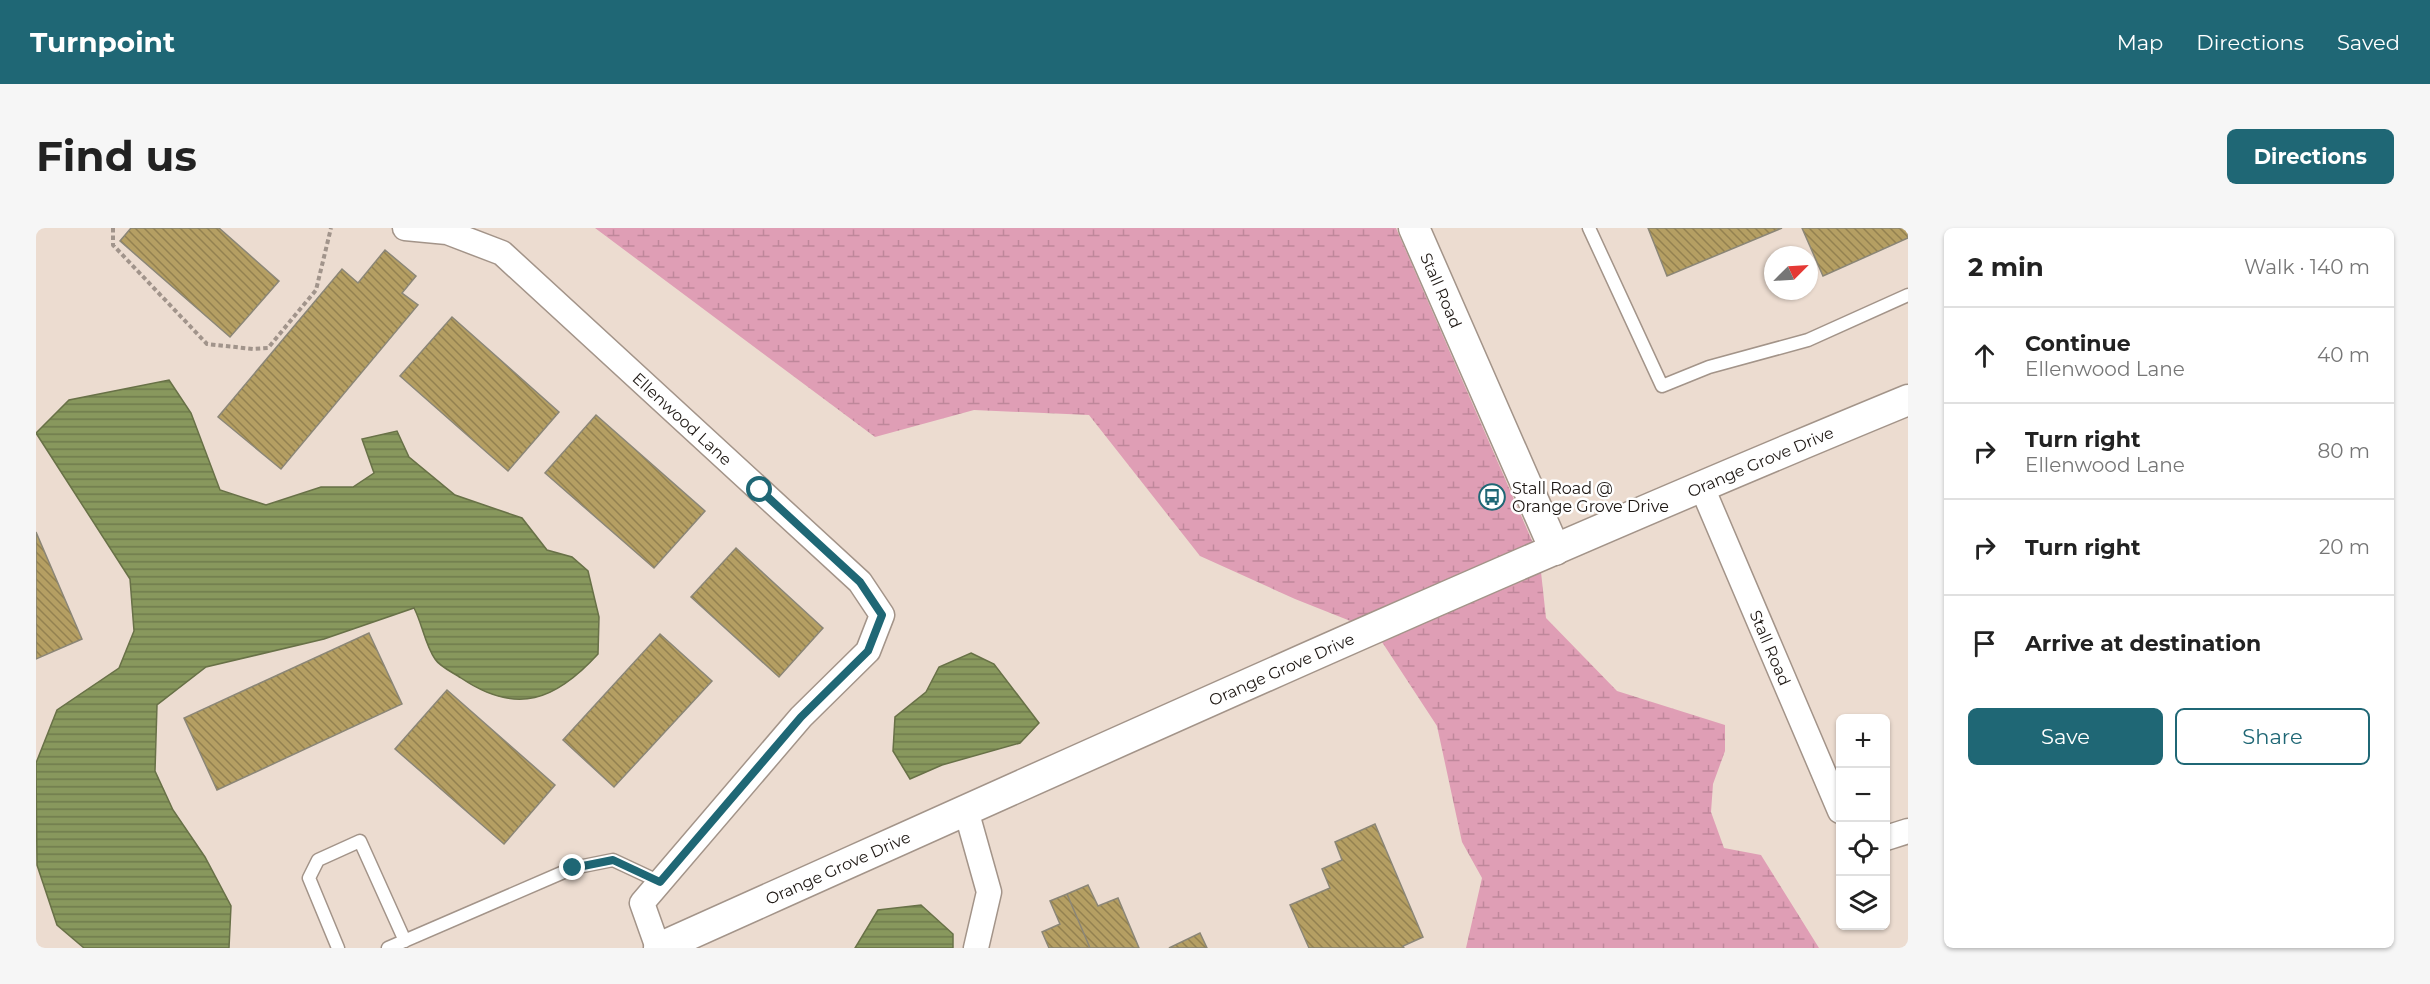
<!DOCTYPE html>
<html lang="en">
<head>
<meta charset="utf-8">
<style>
	body { margin:0; font-family:Montserrat,sans-serif; background:#f6f6f6; color:#222 }
	.controls { position:absolute; right:18px; bottom:18px; display:grid; overflow:hidden; border-radius:9px; box-shadow:0 2px 4px #0004 }
	.controls button { width:54px; height:54px; display:grid; place-items:center; padding:0; border:0; border-bottom:2px solid #e0e0e0; background:#fff; color:#222; font:30px sans-serif }
	.compass { position:absolute; left:1728px; top:18px; width:54px; height:54px; border-radius:50%; background:#fff; box-shadow:0 2px 4px #0004; rotate:66deg }
	.stop { position:absolute; width:18px; height:18px; margin:-14px; border:4px solid #1f6775; border-radius:50%; background:#fff }
	.stop.end { background:#1f6775; border-color:#fff; box-shadow:0 2px 6px #0008 }
	.list { margin:0; padding:0; list-style:none }
	h2 { display:flex; justify-content:space-between; align-items:center; height:78px; margin:0; padding:0 24px; font-size:26px }
	h2 small { font-size:20px; font-weight:400; color:#767676 }
	.list li { display:grid; grid-template-columns:39px 1fr auto; gap:18px; align-items:center; box-sizing:border-box; height:96px; padding:0 24px; border-top:2px solid #e0e0e0 }
	.list b { display:block; font-size:22px; white-space:nowrap }
	.list p { margin:0; font-size:20px; white-space:nowrap; color:#767676 }
	.list em { font-size:20px; font-style:normal; color:#767676 }
	.actions { display:flex; gap:12px; padding:18px 24px }
	.actions a { flex:1; padding:14px 0; border:2px solid #1f6775; border-radius:9px; text-align:center; font-size:21px; color:#1f6775 }
	.actions .main { background:#1f6775; color:#fff }
	.icon { flex:none; width:33px; height:33px; fill:none; stroke:currentColor; stroke-width:2; stroke-linecap:round; stroke-linejoin:round }
	.map { position:relative; flex:none; width:1872px; height:720px; overflow:hidden; border-radius:9px }
	header { display:flex; align-items:center; gap:36px; box-sizing:border-box; height:84px; padding:0 30px; background:#1f6775; color:#fff }
	header strong { font-size:28px }
	nav { display:flex; gap:33px; margin-inline-start:auto; font-size:21px }
	.intro { display:flex; align-items:center; justify-content:space-between; box-sizing:border-box; height:144px; padding:0 36px }
	h1 { margin:0; font-size:42px }
	.button { padding:15px 27px; border-radius:9px; background:#1f6775; color:#fff; font-size:21px; font-weight:700 }
	main { display:flex; gap:36px; padding:0 36px }
	aside { flex:1; background:#fff; border-radius:9px; box-shadow:0 2px 4px #0004 }
	.map>svg:first-child { display:block }
</style>
</head>
<body>
<header>
<strong>Turnpoint</strong>
<nav><a>Map</a><a>Directions</a><a>Saved</a></nav>
</header>
<div class="intro"><h1>Find us</h1><a class="button">Directions</a></div>
<main>
<div class="map">
<svg width="1872" height="720" viewBox="0 0 1872 720">
	<defs>
		<pattern id="wetland-marsh" width="20" height="14" patternUnits="userSpaceOnUse" patternTransform="scale(1.5)"><rect width="20" height="14" fill="#df9eb5"/><path d="M1 5h8M5 5V1M11 12h8M15 12V8" fill="none" stroke="#bf879b"/></pattern>
		<pattern id="water-rules" width="6" height="5" patternUnits="userSpaceOnUse" patternTransform="scale(1.5)"><rect width="6" height="5" fill="#88985d"/><path d="M0 2.5h6" fill="none" stroke="#6f7b4c"/></pattern>
		<pattern id="building-back-hatch" width="6" height="6" patternUnits="userSpaceOnUse" patternTransform="scale(1.5)"><rect width="6" height="6" fill="#b59f63"/><path d="M-1 5l2 2M0 0l6 6M5-1l2 2" fill="none" stroke="#938150"/></pattern>
	</defs>
	<rect width="100%" height="100%" fill="#ecdcd0"/>
	<path fill="url(#wetland-marsh)" d="M 559,0 L 1360,0 L 1497,315 L 1317,394 L 1259,371 L 1164,328 L 1053,187 L 938,182 L 839,209 Z
		M 1505,344 L 1510,390 L 1581,463 L 1689,497 L 1689,523 L 1677,556 L 1675,584 L 1688,620 L 1725,627 L 1783,720 L 1430,720 L 1446,650 L 1426,614 L 1401,498 L 1346,414 Z"/>
	<path fill="url(#water-rules)" stroke="#687147" stroke-width="1.5" d="M 133,152 L 155,185 L 184,262 L 230,277 L 285,259 L 317,259 L 338,245 L 326,211 L 361,203 L 373,229 L 419,267 L 486,290 L 511,322 L 536,329 L 552,343 L 563,389 L 562,426 C 520,472 481,488 425,450 C 418,445 404,439 399,431 C 389,417 386,395 378,380 L 288,411 L 170,439 L 121,477 L 119,543 L 137,582 L 169,629 L 195,678 L 193,720 L 48,720 L 21,697 L 1,637 L 0,535 L 21,482 L 83,440 L 98,403 L 94,351 L 0,205 L 33,172 Z
		M 935,425 L 958,436 L 1003,495 L 984,515 L 906,537 L 874,551 L 857,523 L 859,489 L 890,464 L 903,439 Z
		M 885,677 L 917,706 L 917,720 L 819,720 L 842,682 Z"/>
	<path fill="url(#building-back-hatch)" stroke="#8b8676" stroke-width="1.5" d="M 95,0 L 183,0 L 243,53 L 194,109 L 84,13 Z
		M 1612,0 L 1746,0 L 1631,48 Z
		M 1766,0 L 1872,0 L 1872,10 L 1787,48 Z
		M 349,22 L 380,48 L 366,65 L 382,77 L 245,241 L 182,189 L 306,41 L 322,55 Z
		M 416,89 L 523,184 L 472,243 L 364,148 Z
		M 560,187 L 669,283 L 618,340 L 509,245 Z
		M 0,304 L 46,411 L 0,431 Z
		M 700,320 L 787,400 L 743,449 L 655,369 Z
		M 333,405 L 366,476 L 181,562 L 148,490 Z
		M 624,406 L 676,453 L 578,559 L 527,512 Z
		M 411,462 L 519,557 L 468,616 L 359,521 Z
		M 1339,596 L 1387,709 L 1367,718 L 1368,720 L 1273,720 L 1254,677 L 1294,660 L 1286,641 L 1306,632 L 1299,614 Z
		M 1052,657 L 1062,678 L 1082,670 L 1103,720 L 1054,720 L 1031,666 Z
		M 1031,666 L 1054,720 L 1013,720 L 1006,704 L 1024,696 L 1014,673 Z
		M 1164,705 L 1171,720 L 1133,720 Z"/>
	<g fill="none" stroke-linecap="round" stroke-linejoin="round">
		<g stroke="#a39489" stroke-width="15">
			<path id="service" d="M 1553,0 L 1626,158 L 1673,139 L 1772,112 L 1872,67
				M 302,720 L 273,650 L 282,632 L 324,613 L 369,713
				M 352,720 L 537,640 L 577,632 L 624,654"/>
		</g>
		<g stroke="#a39489" stroke-width="27">
			<g id="minor">
				<path id="s1" d="M 369,0 L 411,4 L 466,25 L 824,354 L 846,387 L 832,423 L 765,489 L 606,675 L 622,720"/>
				<path id="s2" d="M 1665,257 L 1804,583"/>
				<path d="M 930,582 L 953,664 L 940,720"/>
				<path d="M 1850,610 L 1872,603"/>
			</g>
		</g>
		<g stroke="#a39489" stroke-width="33">
			<g id="tertiary">
				<path id="s3" d="M 1378,0 L 1519,322"/>
				<path id="s4" d="M 623,720 C 1038,534 1452,345 1872,172"/>
			</g>
		</g>
		<path stroke="#a1948b" stroke-width="4" stroke-dasharray="4.5 3" stroke-linecap="butt" d="M 77,0 L 77,17 L 171,116 L 217,121 L 232,120 L 280,62 L 295,0"/>
		<use href="#service" stroke="#fff" stroke-width="12"/>
		<use href="#minor" stroke="#fff" stroke-width="24"/>
		<use href="#tertiary" stroke="#fff" stroke-width="30"/>
	</g>
	<g fill="none" stroke-linecap="round" stroke-linejoin="round">
		<path stroke="#1f6775" stroke-width="8" d="M 537,640 L 577,632 L 624,654 L 765,489 L 832,423 L 846,387 L 824,354 L 724,262"/>
	</g>
	<defs>
		<g id="bus-ring" transform="scale(1.35)"><circle r="9.5" fill="#fff" stroke="#1f6775" stroke-width="1.5"/><path d="M-5-6H5V4H4V6H2V4H-2V6H-4V4H-5ZM-3.5-4V0h7V-4ZM-3.5 1.2v1.5H-2V1.2ZM2 1.2v1.5H3.5V1.2Z" fill="#1f6775"/></g>
	</defs>
	<g fill-rule="evenodd">
		<use href="#bus-ring" x="1456" y="269"/>
	</g>
	<g text-anchor="middle" dominant-baseline="central" stroke-width="5" stroke-linejoin="round" paint-order="stroke">
		<g font-size="16" fill="#1d1713" stroke="#fff">
			<text stroke="none"><textPath href="#s3" startOffset="68">Stall Road</textPath></text>
			<text stroke="none"><textPath href="#s1" startOffset="346">Ellenwood Lane</textPath></text>
			<text stroke="none"><textPath href="#s4" startOffset="1204">Orange Grove Drive</textPath></text>
			<text stroke="none"><textPath href="#s2" startOffset="177">Stall Road</textPath></text>
			<text stroke="none"><textPath href="#s4" startOffset="682">Orange Grove Drive</textPath></text>
			<text stroke="none"><textPath href="#s4" startOffset="196">Orange Grove Drive</textPath></text>
		</g>
		<g font-size="16" fill="#1d1713" stroke="#fff" text-anchor="start">
			<text x="1476" y="260">Stall Road @<tspan x="1476" dy="18">Orange Grove Drive</tspan></text>
		</g>
	</g>
</svg>
<div class="controls">
<button>+</button>
<button>−</button>
<button><svg class="icon" aria-label="locate" viewBox="0 0 24 24"><circle cx="12" cy="12" r="6"/><path d="M12 2v4M12 18v4M2 12h4M18 12h4"/></svg></button>
<button><svg class="icon" aria-label="layers" viewBox="0 0 24 24"><path d="M12 4l9 5-9 5-9-5zM3 14l9 5 9-5"/></svg></button>
</div>
<svg class="compass" viewBox="-18 -18 36 36"><path d="M0-13l5 13h-10z" fill="#e53935"/><path d="M0 13l5-13h-10z" fill="#767676"/></svg>
<div class="stop" style="left:724px;top:262px"></div>
<div class="stop end" style="left:537px;top:640px"></div>
</div>
<aside>
<h2>2 min<small>Walk · 140 m</small></h2>
<ul class="list">
<li><svg class="icon" aria-label="ahead" viewBox="0 0 24 24"><path d="M12 20V5M6 11l6-6 6 6"/></svg><div><b>Continue</b><p>Ellenwood Lane</p></div><em>40 m</em></li>
<li><svg class="icon" aria-label="right" viewBox="0 0 24 24"><path d="M7 20v-9h11M14 6l5 5-5 5"/></svg><div><b>Turn right</b><p>Ellenwood Lane</p></div><em>80 m</em></li>
<li><svg class="icon" aria-label="right" viewBox="0 0 24 24"><path d="M7 20v-9h11M14 6l5 5-5 5"/></svg><div><b>Turn right</b></div><em>20 m</em></li>
<li><svg class="icon" aria-label="arrive" viewBox="0 0 24 24"><path d="M6 21V4h12l-3 4 3 4H6"/></svg><div><b>Arrive at destination</b></div></li>
</ul>
<div class="actions"><a class="main">Save</a><a>Share</a></div>
</aside>
</main>
</body>
</html>
